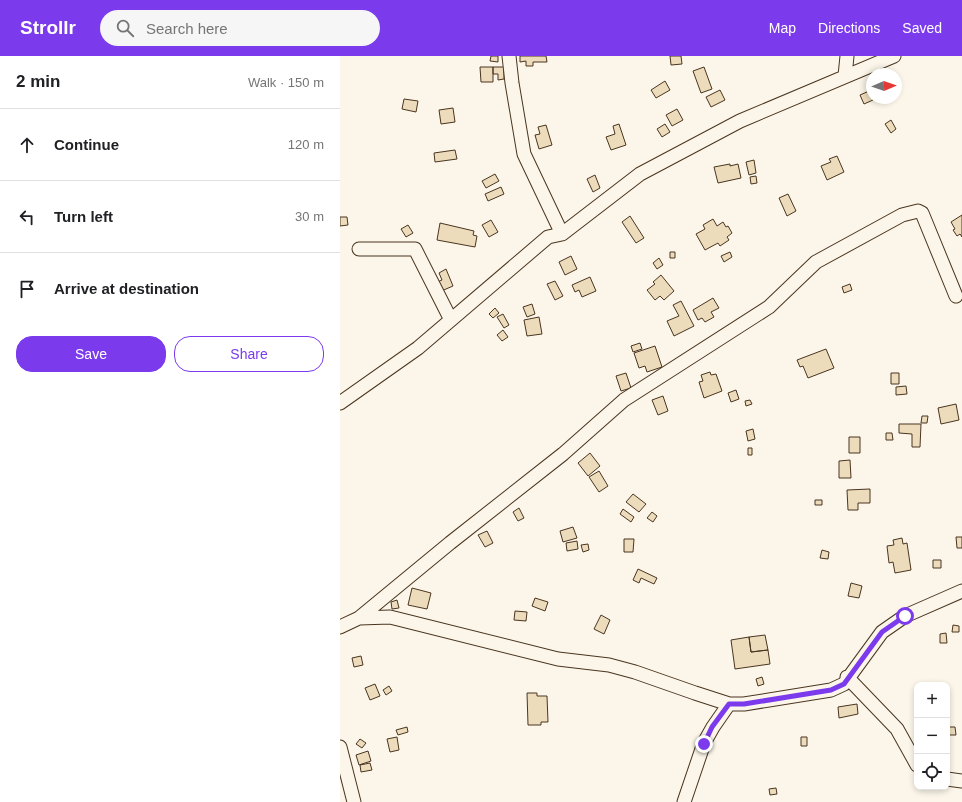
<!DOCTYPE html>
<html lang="en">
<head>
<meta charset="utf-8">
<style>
	body { margin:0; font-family:Arial,sans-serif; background:#f6f6f6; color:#202124 }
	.controls { position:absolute; right:12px; bottom:12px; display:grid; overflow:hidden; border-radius:8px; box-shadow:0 2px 6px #0003 }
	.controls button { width:36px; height:36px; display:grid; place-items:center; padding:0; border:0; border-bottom:1px solid #e0e0e0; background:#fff; color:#202124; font:20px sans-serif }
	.compass { position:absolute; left:526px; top:12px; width:36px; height:36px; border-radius:50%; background:#fff; box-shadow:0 2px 6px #0003; rotate:88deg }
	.stop { position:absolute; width:12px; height:12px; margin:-9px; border:3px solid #7c3aed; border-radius:50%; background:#fff }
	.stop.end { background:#7c3aed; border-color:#fff; box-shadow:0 1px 4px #0008 }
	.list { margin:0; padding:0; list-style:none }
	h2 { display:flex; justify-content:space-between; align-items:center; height:52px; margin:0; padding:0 16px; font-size:17px }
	h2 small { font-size:13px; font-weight:400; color:#757577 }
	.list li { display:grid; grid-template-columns:26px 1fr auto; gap:12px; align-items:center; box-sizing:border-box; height:72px; padding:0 16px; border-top:1px solid #e0e0e0 }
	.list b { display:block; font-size:15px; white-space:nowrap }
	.list em { font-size:13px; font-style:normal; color:#757577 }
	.actions { display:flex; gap:8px; padding:12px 16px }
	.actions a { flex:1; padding:9px 0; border:1px solid #7c3aed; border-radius:16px; text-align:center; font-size:14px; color:#7c3aed }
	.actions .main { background:#7c3aed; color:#fff }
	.icon { flex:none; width:22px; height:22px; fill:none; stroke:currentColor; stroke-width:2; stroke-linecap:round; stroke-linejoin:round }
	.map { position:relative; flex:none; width:622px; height:746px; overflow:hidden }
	header { display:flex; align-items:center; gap:24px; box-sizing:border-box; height:56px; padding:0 20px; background:#7c3aed; color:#fff }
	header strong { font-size:19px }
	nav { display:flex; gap:22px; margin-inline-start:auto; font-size:14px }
	.search { width:280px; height:36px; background:#f6f6f6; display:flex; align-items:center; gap:10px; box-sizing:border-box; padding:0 14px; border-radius:22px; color:#757577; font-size:15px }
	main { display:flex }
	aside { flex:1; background:#fff }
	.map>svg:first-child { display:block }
</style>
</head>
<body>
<header>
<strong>Strollr</strong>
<div class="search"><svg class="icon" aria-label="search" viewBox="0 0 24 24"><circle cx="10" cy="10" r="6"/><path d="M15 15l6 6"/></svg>Search here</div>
<nav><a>Map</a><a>Directions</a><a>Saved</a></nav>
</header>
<main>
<aside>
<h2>2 min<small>Walk · 150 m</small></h2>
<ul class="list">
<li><svg class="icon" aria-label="ahead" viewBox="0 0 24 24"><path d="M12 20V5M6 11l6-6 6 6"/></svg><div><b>Continue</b></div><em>120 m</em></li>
<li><svg class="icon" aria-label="left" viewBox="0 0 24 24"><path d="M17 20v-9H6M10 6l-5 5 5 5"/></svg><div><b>Turn left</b></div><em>30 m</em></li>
<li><svg class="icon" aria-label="arrive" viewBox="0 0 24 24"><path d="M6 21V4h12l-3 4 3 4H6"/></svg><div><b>Arrive at destination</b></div></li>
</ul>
<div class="actions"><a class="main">Save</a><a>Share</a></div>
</aside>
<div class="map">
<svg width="622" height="746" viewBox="0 0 622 746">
	<rect width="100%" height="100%" fill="#fbf6e9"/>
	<path fill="#ecdcbc" stroke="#4a3520" d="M 151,0 L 158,0 L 158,6 L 150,5 Z
		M 180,0 L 206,0 L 207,6 L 193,6 L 193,10 L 186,10 L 186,5 L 180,6 Z
		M 330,0 L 341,0 L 342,8 L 331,9 Z
		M 140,11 L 153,11 L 153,26 L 141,26 Z
		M 153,11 L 164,11 L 164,23 L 158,24 L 158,18 L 153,18 Z
		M 364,11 L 372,33 L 361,37 L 353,15 Z
		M 325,25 L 330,34 L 316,42 L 311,34 Z
		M 380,34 L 385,44 L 371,51 L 366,41 Z
		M 529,35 L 533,44 L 524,48 L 520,39 Z
		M 64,43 L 78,45 L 76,56 L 62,53 Z
		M 113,52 L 115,66 L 101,68 L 99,54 Z
		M 337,53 L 343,64 L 332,70 L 326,59 Z
		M 551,64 L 556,73 L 551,77 L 545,68 Z
		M 279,68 L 286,89 L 271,94 L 266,81 L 275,78 L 273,70 Z
		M 325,68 L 330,76 L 322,81 L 317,73 Z
		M 206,69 L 212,89 L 199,93 L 195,79 L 200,78 L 198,71 Z
		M 115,94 L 117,103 L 95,106 L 94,97 Z
		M 497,100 L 504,116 L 487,124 L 481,110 L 491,106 L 489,103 Z
		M 414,104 L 416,117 L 409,119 L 406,106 Z
		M 390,108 L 390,110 L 398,108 L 401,122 L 378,127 L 374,111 Z
		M 155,118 L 159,125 L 146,132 L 142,125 Z
		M 255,119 L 260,132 L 253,136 L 247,123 Z
		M 416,120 L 417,127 L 411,128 L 410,121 Z
		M 161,131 L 164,138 L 148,145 L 145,138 Z
		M 448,138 L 456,155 L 447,160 L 439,142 Z
		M 622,159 L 622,181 L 620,178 L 617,180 L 613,174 L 615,173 L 611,166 Z
		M 290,160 L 304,182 L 296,187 L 282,166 Z
		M 0,161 L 7,161 L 8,169 L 0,170 Z
		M 373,163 L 377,170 L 383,166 L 386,171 L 388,170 L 392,177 L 387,181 L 389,184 L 380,190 L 378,187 L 365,194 L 356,178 L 365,173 L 363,169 Z
		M 151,164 L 158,176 L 149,181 L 142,169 Z
		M 100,167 L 134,175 L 133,179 L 137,180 L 135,191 L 97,184 Z
		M 68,169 L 73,177 L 66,181 L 61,173 Z
		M 330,196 L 335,196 L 335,202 L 330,202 Z
		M 390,196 L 392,201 L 384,206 L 381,200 Z
		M 231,200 L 237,213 L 225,219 L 219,206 Z
		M 319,202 L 323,209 L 317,213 L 313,207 Z
		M 106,213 L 113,230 L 99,236 L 95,227 L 102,224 L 99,217 Z
		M 321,219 L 334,235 L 324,244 L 320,240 L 315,244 L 307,234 L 315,228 L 313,226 Z
		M 250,221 L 256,235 L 242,241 L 239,234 L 235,236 L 232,229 Z
		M 215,225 L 223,240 L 215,244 L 207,228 Z
		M 510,228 L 512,234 L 504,237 L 502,231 Z
		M 373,242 L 379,252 L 371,256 L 374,261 L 365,266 L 362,262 L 358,264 L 353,254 Z
		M 341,245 L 354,270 L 334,280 L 327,265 L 339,260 L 333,249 Z
		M 192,248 L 195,258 L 187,261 L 183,251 Z
		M 155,252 L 159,257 L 153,262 L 149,258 Z
		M 163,258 L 169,269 L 164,272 L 157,261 Z
		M 199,261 L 202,278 L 187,280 L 184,264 Z
		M 163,274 L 168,281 L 162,285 L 157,279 Z
		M 300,287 L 302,293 L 293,296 L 291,290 Z
		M 315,290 L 322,311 L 307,316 L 305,310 L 299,312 L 294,297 Z
		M 486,293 L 494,312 L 468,322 L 463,310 L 460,311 L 457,304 Z
		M 370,316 L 371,319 L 376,318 L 382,335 L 364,342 L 359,326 L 363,325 L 361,319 Z
		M 286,317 L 291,332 L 281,335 L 276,320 Z
		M 551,317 L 559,317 L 559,328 L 551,328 Z
		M 566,330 L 567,338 L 556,339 L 556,331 Z
		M 396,334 L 399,343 L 391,346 L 388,337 Z
		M 323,340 L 328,355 L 318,359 L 312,344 Z
		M 410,344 L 412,348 L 406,350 L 405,345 Z
		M 616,348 L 619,364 L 601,368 L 598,352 Z
		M 582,360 L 588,360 L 587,367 L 581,367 Z
		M 559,368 L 581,368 L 580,391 L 572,391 L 572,378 L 559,377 Z
		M 413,373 L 415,383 L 408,385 L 406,375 Z
		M 546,377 L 552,377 L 553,384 L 546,384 Z
		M 509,381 L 520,381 L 520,397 L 509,397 Z
		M 408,392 L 412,392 L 412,399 L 408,399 Z
		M 250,397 L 260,410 L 248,420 L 238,407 Z
		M 510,404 L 511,422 L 499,422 L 499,405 Z
		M 259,415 L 268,430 L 259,436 L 249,421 Z
		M 530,433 L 530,447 L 518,447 L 518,454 L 508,454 L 507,434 Z
		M 293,438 L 306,448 L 299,456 L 286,446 Z
		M 475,444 L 482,444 L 482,449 L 475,449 Z
		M 179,452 L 184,462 L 178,465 L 173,456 Z
		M 283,453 L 294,461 L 291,466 L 280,458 Z
		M 312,456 L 317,460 L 313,466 L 307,462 Z
		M 233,471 L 237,482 L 223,486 L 220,475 Z
		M 147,475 L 153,487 L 145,491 L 138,479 Z
		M 616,481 L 622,481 L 622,492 L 617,492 Z
		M 562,482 L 563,488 L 567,487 L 571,514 L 555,517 L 553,506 L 549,507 L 547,490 L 554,489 L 553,484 Z
		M 284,483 L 294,483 L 293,496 L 284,496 Z
		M 237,485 L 238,493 L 227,495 L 226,487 Z
		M 248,488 L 249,494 L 243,496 L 241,489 Z
		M 482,494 L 489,496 L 488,503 L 480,502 Z
		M 593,504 L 601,504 L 601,512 L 593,512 Z
		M 298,513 L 317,522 L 314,528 L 301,522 L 299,527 L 293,524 Z
		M 511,527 L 522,530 L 519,542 L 508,540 Z
		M 72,532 L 91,537 L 87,553 L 68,549 Z
		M 195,542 L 208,546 L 205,555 L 192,550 Z
		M 57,544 L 59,552 L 52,553 L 51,546 Z
		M 175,555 L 187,556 L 186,565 L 174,564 Z
		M 261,559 L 270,564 L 264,578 L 254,573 Z
		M 613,569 L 619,570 L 619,576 L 612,576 Z
		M 606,577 L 607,587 L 600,587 L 600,578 Z
		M 425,579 L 428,594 L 411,596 L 409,581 Z
		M 409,581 L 411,596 L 428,594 L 430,608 L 395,613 L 391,584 Z
		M 21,600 L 23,609 L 14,611 L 12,602 Z
		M 422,621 L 424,628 L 418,630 L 416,623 Z
		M 35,628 L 40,640 L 30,644 L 25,632 Z
		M 49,630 L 52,635 L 46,639 L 43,634 Z
		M 187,637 L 197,637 L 197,640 L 207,640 L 208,666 L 201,666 L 201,669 L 188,669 Z
		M 517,648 L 518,658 L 499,662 L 498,651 Z
		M 67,671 L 68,676 L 58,679 L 56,674 Z
		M 607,671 L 615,671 L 616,679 L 607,679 Z
		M 57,681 L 59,694 L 50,696 L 47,683 Z
		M 461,681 L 467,681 L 467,690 L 461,690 Z
		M 20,683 L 26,687 L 22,692 L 16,688 Z
		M 28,695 L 31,705 L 19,709 L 16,699 Z
		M 30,707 L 32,714 L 21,716 L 20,709 Z
		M 436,732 L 437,738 L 430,739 L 429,733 Z"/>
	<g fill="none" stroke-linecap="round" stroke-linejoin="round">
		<g stroke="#4a3520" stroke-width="15">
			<path id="minor" d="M 169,0 L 172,27 L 184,98 L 222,178
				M 505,20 L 507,0
				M 19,193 L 75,193 L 111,264
				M 0,347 L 78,292 L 208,181 L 222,178 L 300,118 L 400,65 L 554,0
				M 19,562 L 110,487 L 223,398 L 284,344 L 429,251 L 476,206 L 562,159 L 578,155 L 582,157 L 616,240
				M 0,571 L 19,562 L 50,561 L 218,603 L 269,609 L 295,616 L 355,637 L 389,648 L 404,648 L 491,634 L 504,628 L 542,576 L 565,560 L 622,535
				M 507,621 L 557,673 L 577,709
				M 0,691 L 14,746
				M 607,723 L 622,725
				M 344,746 L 364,687 L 373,671 L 389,648"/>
		</g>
		<use href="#minor" stroke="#fbf6e9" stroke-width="13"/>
	</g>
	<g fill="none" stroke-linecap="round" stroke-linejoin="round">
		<path stroke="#7c3aed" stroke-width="5" d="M 364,688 L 372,671 L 389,648 L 404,648 L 491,634 L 504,628 L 542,576 L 565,560"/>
	</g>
</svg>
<div class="controls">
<button>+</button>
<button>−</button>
<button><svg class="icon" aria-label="locate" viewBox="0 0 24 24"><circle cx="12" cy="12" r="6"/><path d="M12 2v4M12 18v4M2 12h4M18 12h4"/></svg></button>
</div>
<svg class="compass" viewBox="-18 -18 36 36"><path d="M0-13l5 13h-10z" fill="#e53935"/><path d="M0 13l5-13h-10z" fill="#757577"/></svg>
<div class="stop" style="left:565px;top:560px"></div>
<div class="stop end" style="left:364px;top:688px"></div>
</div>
</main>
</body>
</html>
